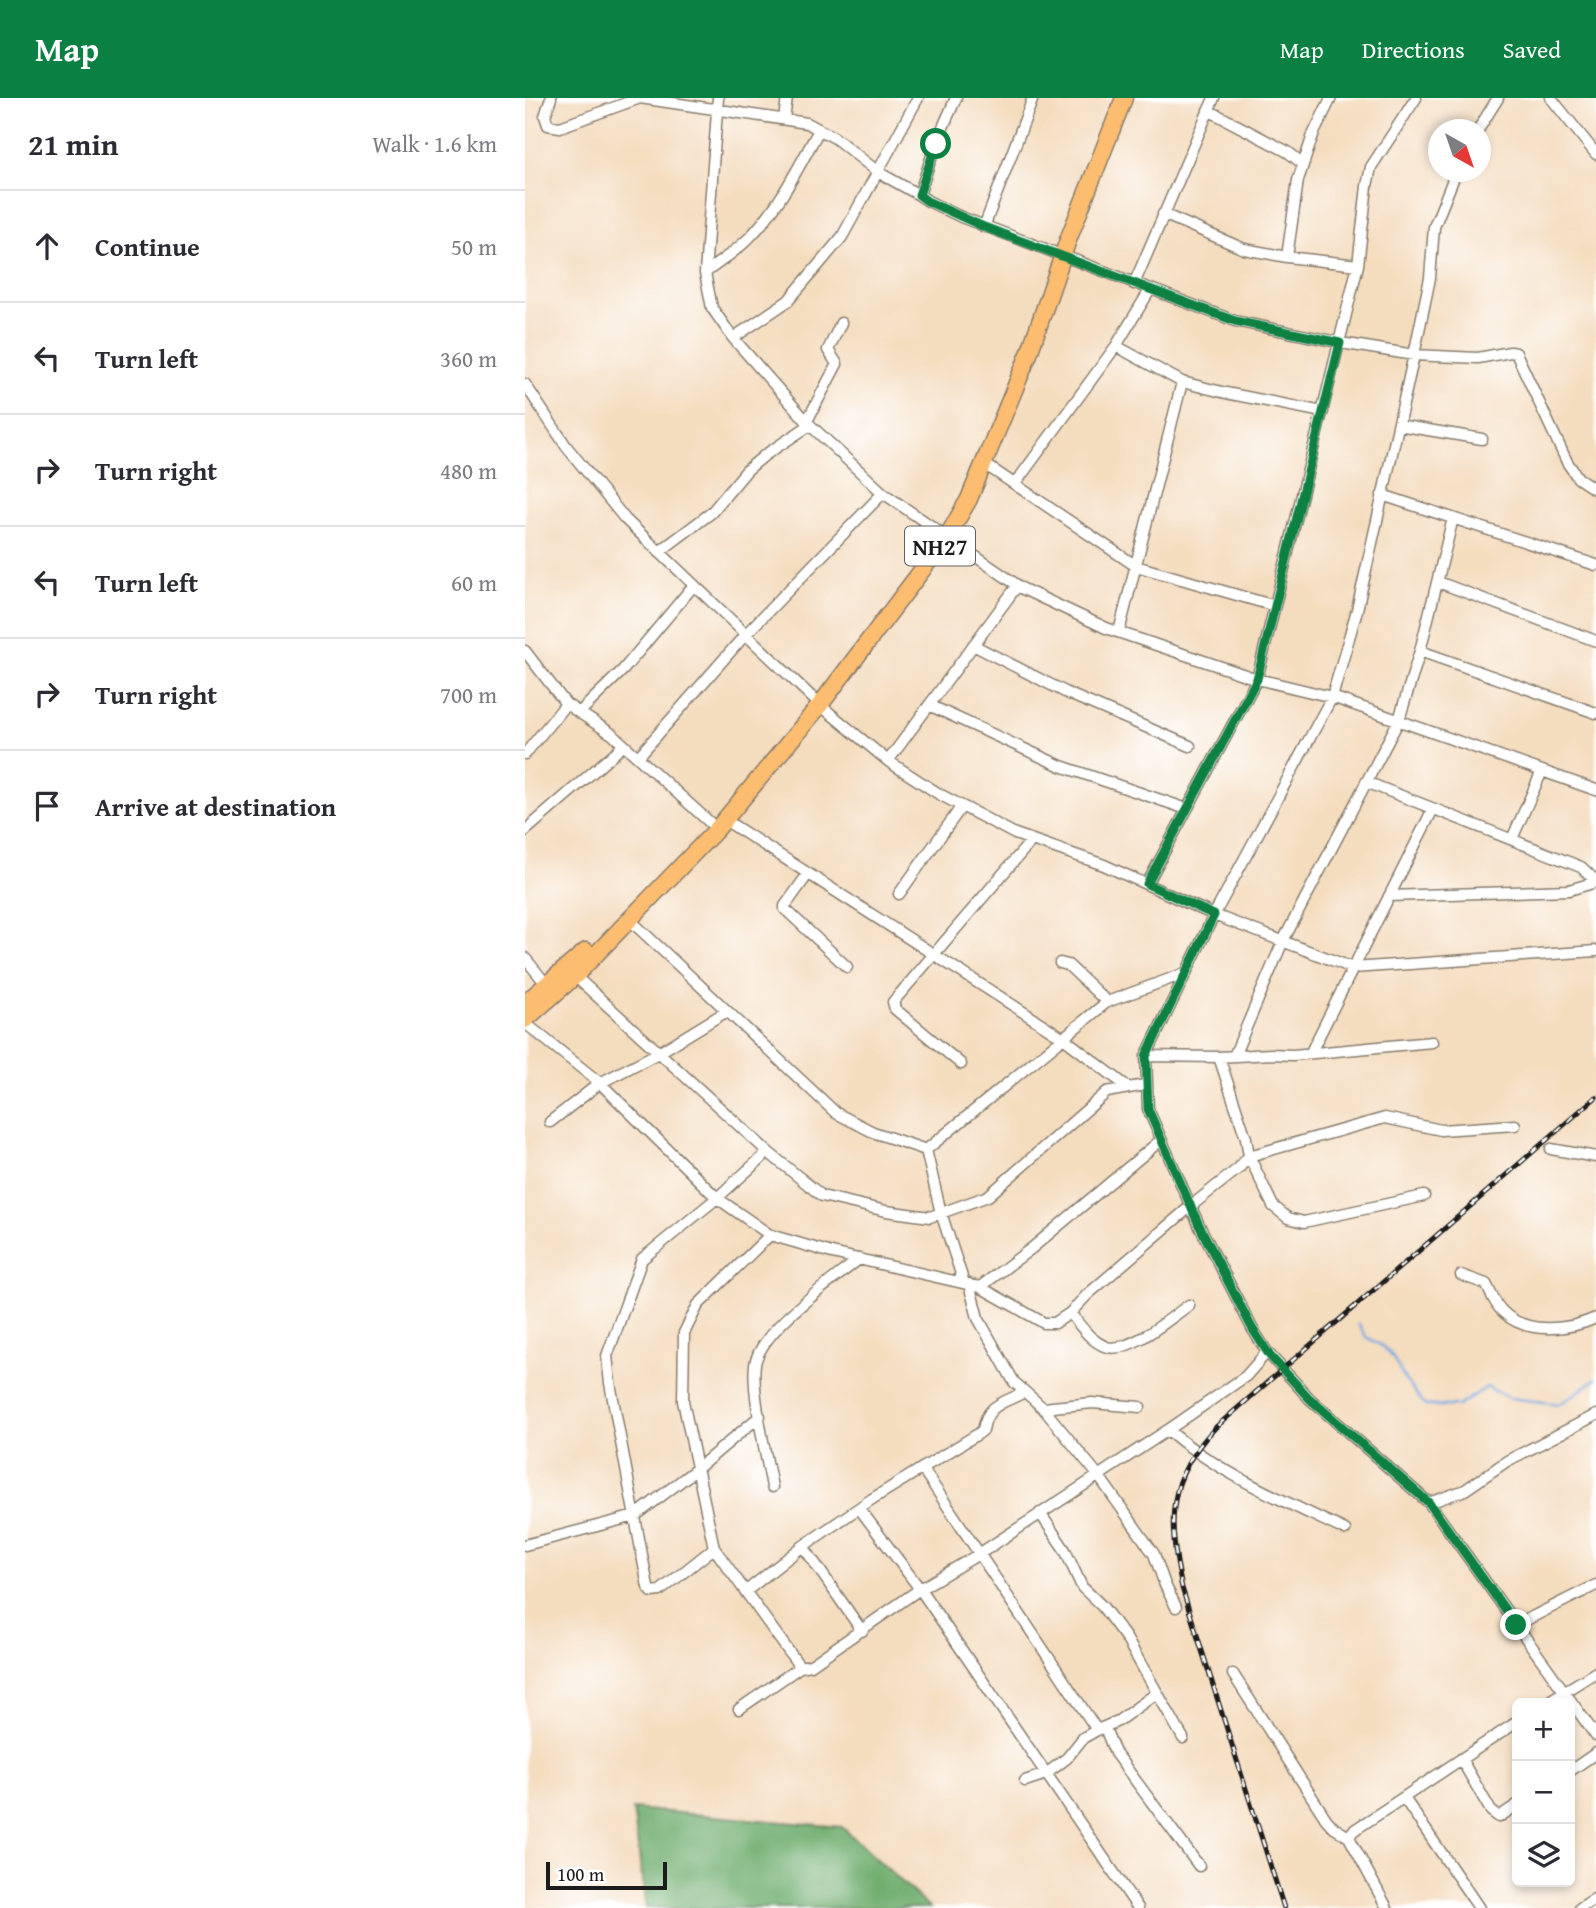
<!DOCTYPE html>
<html lang="en">
<head>
<meta charset="utf-8">
<style>
	body { margin:0; font-family:"Gentium Book Plus",serif; background:#f2f2f3; color:#2b2b33 }
	.controls { position:absolute; right:21px; bottom:21px; display:grid; overflow:hidden; border-radius:10px; box-shadow:0 4px 10px #0003 }
	.controls button { width:63px; height:63px; display:grid; place-items:center; padding:0; border:0; border-bottom:2px solid #e1e1e2; background:#fff; color:#2b2b33; font:35px sans-serif }
	.compass { position:absolute; left:903px; top:21px; width:63px; height:63px; border-radius:50%; background:#fff; box-shadow:0 4px 10px #0003; rotate:140deg }
	.scale { position:absolute; left:21px; bottom:18px; width:121px; box-sizing:border-box; padding-left:7px; border:4px solid #1c1c1c; border-top:0; font-size:19px; line-height:24px; white-space:nowrap; color:#1c1c1c; -webkit-text-stroke:5px #fff; paint-order:stroke }
	.stop { position:absolute; width:21px; height:21px; margin:-16px; border:5px solid #0b8043; border-radius:50%; background:#fff }
	.stop.end { background:#0b8043; border-color:#fff; box-shadow:0 2px 7px #0008 }
	.list { margin:0; padding:0; list-style:none }
	h2 { display:flex; justify-content:space-between; align-items:center; height:91px; margin:0; padding:0 28px; font-size:30px }
	h2 small { font-size:23px; font-weight:400; color:#7c7c81 }
	.list li { display:grid; grid-template-columns:46px 1fr auto; gap:21px; align-items:center; box-sizing:border-box; height:112px; padding:0 28px; border-top:2px solid #e1e1e2 }
	.list b { display:block; font-size:26px; white-space:nowrap }
	.list em { font-size:23px; font-style:normal; color:#7c7c81 }
	.icon { flex:none; width:38px; height:38px; fill:none; stroke:currentColor; stroke-width:2; stroke-linecap:round; stroke-linejoin:round }
	.map { position:relative; flex:none; width:1071px; height:1810px; overflow:hidden }
	header { display:flex; align-items:center; gap:42px; box-sizing:border-box; height:98px; padding:0 35px; background:#0b8043; color:#fff }
	header strong { font-size:33px }
	nav { display:flex; gap:38px; margin-inline-start:auto; font-size:24px }
	main { display:flex }
	aside { flex:1; background:#fff }
	.map>svg:first-child { display:block }
</style>
</head>
<body>
<header>
<strong>Map</strong>
<nav><a>Map</a><a>Directions</a><a>Saved</a></nav>
</header>
<main>
<aside>
<h2>21 min<small>Walk · 1.6 km</small></h2>
<ul class="list">
<li><svg class="icon" aria-label="ahead" viewBox="0 0 24 24"><path d="M12 20V5M6 11l6-6 6 6"/></svg><div><b>Continue</b></div><em>50 m</em></li>
<li><svg class="icon" aria-label="left" viewBox="0 0 24 24"><path d="M17 20v-9H6M10 6l-5 5 5 5"/></svg><div><b>Turn left</b></div><em>360 m</em></li>
<li><svg class="icon" aria-label="right" viewBox="0 0 24 24"><path d="M7 20v-9h11M14 6l5 5-5 5"/></svg><div><b>Turn right</b></div><em>480 m</em></li>
<li><svg class="icon" aria-label="left" viewBox="0 0 24 24"><path d="M17 20v-9H6M10 6l-5 5 5 5"/></svg><div><b>Turn left</b></div><em>60 m</em></li>
<li><svg class="icon" aria-label="right" viewBox="0 0 24 24"><path d="M7 20v-9h11M14 6l5 5-5 5"/></svg><div><b>Turn right</b></div><em>700 m</em></li>
<li><svg class="icon" aria-label="arrive" viewBox="0 0 24 24"><path d="M6 21V4h12l-3 4 3 4H6"/></svg><div><b>Arrive at destination</b></div></li>
</ul>
</aside>
<div class="map">
<svg width="1071" height="1810" viewBox="0 0 1071 1810">
	<rect width="100%" height="100%" fill="#fff"/>
	<filter id="ink" filterUnits="userSpaceOnUse"><feTurbulence type="fractalNoise" baseFrequency=".0143" numOctaves="2"/><feDisplacementMap in="SourceGraphic" scale="14" xChannelSelector="R" yChannelSelector="G"/><feConvolveMatrix kernelMatrix="1 2 1 2 8 2 1 2 1" color-interpolation-filters="sRGB"/></filter>
	<filter id="wash" filterUnits="userSpaceOnUse"><feTurbulence type="fractalNoise" baseFrequency=".00686" numOctaves="4" result="noise"/><feDisplacementMap in="SourceGraphic" scale="28" xChannelSelector="R" yChannelSelector="G"/><feGaussianBlur stdDeviation="1.57" result="paint"/><feColorMatrix in="noise" values="0 0 0 0 0 0 0 0 0 0 0 0 0 0 0 0 0 1.4 0 .05"/><feComposite in="paint" operator="in"/></filter>
	<g filter="url(#wash)">
		<rect width="100%" height="100%" fill="#f4dcbe"/>
		<path fill="#6fad6e" stroke="#466445" stroke-width="2" d="M 108,1711 L 317,1729 L 405,1810 L 121,1810 Z"/>
		<g fill="none" stroke-linecap="round" stroke-linejoin="round">
			<path stroke="#73a9e1" stroke-width="2.5" d="M 833,1226 L 840,1238 L 857,1248 L 867,1258 L 880,1282 L 901,1308 L 933,1308 L 962,1289 L 984,1300 L 1035,1306 L 1071,1281"/>
		</g>
	</g>
	<g filter="url(#ink)">
		<g fill="none" stroke-linecap="round" stroke-linejoin="round">
			<g stroke="#887c6d" stroke-width="13">
				<path id="minor" d="M 26,0 L 20,18 L 23,27 L 35,29 L 115,0 L 282,25 L 310,40 L 353,74 L 394,97 L 403,103 L 436,119 L 710,223 L 822,246 L 889,257 L 953,260 L 985,254 L 991,255 L 1042,364 L 1053,380 L 1071,392
					M 193,0 L 180,175 L 187,210 L 208,240 L 285,327 L 358,395 L 498,491 L 581,530 L 732,581 L 807,599 L 1071,692
					M 1026,0 L 1071,56
					M 683,12 L 763,54 L 778,66
					M 259,21 L 262,0
					M 953,32 L 973,0
					M 394,97 L 411,45 L 431,0
					M 638,116 L 719,151 L 762,159 L 833,167
					M 459,129 L 508,0
					M 762,159 L 773,82 L 788,37 L 806,0
					M 180,175 C 194,164 210,154 223,141 C 254,110 273,70 294,32
					M 609,186 L 689,0
					M 208,240 L 263,203 L 317,139 L 393,0
					M 591,248 L 657,284 L 701,295 L 798,314
					M 0,286 L 41,348 L 100,421 L 295,607 L 363,663 L 414,696 L 490,736 L 579,767 L 689,817 L 828,870 L 1071,853
					M 282,323 L 312,266 L 303,252 L 316,225
					M 873,327 L 957,341
					M 458,365 L 611,468 L 750,508
					M 490,386 L 591,248 L 625,192
					M 857,397 L 1071,467
					M 134,454 L 186,415 L 222,372 L 240,357 L 285,327
					M 913,484 L 1071,543
					M 594,534 L 657,284
					M 448,547 L 544,596 L 665,648
					M 0,553 L 41,606 L 87,636 L 192,731
					M 895,553 L 1071,615
					M 404,607 L 536,668 L 662,711
					M 54,615 L 98,572 L 169,487
					M 0,656 L 41,606
					M 113,659 L 220,537 L 358,395
					M 363,663 L 492,488
					M 841,684 L 1056,769 L 1071,783
					M 200,722 L 537,939 L 604,990
					M 0,733 L 99,647
					M 987,741 L 1017,673
					M 283,776 L 260,808 L 260,811 L 322,869
					M 622,786 L 732,581 L 833,167 L 842,88 L 846,69 L 891,0
					M 374,796 L 437,708
					M 864,798 L 1044,792 L 1071,784
					M 104,821 L 311,1015 L 348,1034 L 401,1052 L 582,904 L 661,875
					M 0,860 L 22,887
					M 535,865 L 543,867 L 582,904
					M 50,878 L 243,1054 L 297,1098 L 361,1113 L 405,1119 L 463,1098 L 582,994 L 620,987
					M 0,925 L 75,985 L 192,1100 L 245,1137 L 307,1155 L 455,1189 L 519,1225 L 530,1225 L 545,1215 L 562,1197 L 666,1108 L 714,1070 L 724,1058 L 721,1040 L 694,959
					M 786,954 L 908,711
					M 621,958 L 694,959 L 746,956 L 768,957 L 907,944
					M 709,958 L 758,843 L 874,622 L 895,553 L 928,420
					M 436,966 L 370,911 L 368,904 L 507,742
					M 25,1024 L 75,985 L 135,954 L 202,913
					M 1026,1051 L 1071,1059
					M 401,1052 L 416,1115 L 439,1185
					M 899,1098 L 779,1124 L 763,1120 L 748,1108 L 724,1058 L 860,1020 L 916,1032 L 990,1027
					M 245,1137 L 173,1207 L 159,1235 L 158,1303 L 189,1450 L 275,1569
					M 936,1177 L 961,1186 C 966,1195 970,1207 978,1214 C 1001,1237 1044,1232 1071,1220
					M 444,1186 L 453,1220 L 489,1284 L 518,1310 L 573,1377 L 629,1456 L 640,1487 L 651,1509
					M 455,1189 L 507,1150 L 636,1042
					M 545,1215 C 555,1227 566,1244 582,1249 C 606,1255 645,1220 664,1207
					M 742,1254 L 785,1301 L 904,1405 L 1071,1638
					M 518,1310 L 567,1305 L 615,1309
					M 397,1370 L 572,1632
					M 247,1389 C 242,1362 224,1284 231,1262 C 241,1228 306,1184 334,1161
					M 904,1405 L 940,1392 L 982,1363 L 1071,1317
					M 334,1410 L 395,1491 L 613,1810
					M 515,1415 L 540,1452 L 557,1489 L 577,1508 L 601,1540 L 658,1640
					M 820,1432 C 759,1403 695,1376 643,1332 L 721,1278 L 742,1254 L 727,1230 L 674,1127 L 623,1011 L 621,958 L 689,817 L 807,599 L 832,512 L 889,257 L 905,180 L 909,129 L 931,74
					M 0,1447 L 110,1418 L 173,1370 L 235,1318
					M 278,1448 L 337,1533
					M 189,1450 L 135,1493 L 127,1494 L 123,1489 L 85,1285 L 82,1258 L 117,1161 L 192,1100 L 243,1054
					M 220,1494 L 278,1448 L 347,1401 L 453,1336 L 458,1332 C 462,1306 478,1305 500,1294
					M 991,1527 L 1071,1487
					M 708,1576 L 801,1721 L 809,1730 L 824,1739
					M 1021,1605 L 1071,1574
					M 214,1611 L 275,1569 L 286,1567 L 395,1491 L 454,1456 L 643,1332
					M 580,1630 L 590,1655 L 674,1768
					M 936,1661 L 966,1713 L 974,1719 L 992,1707
					M 1045,1673 L 1071,1655
					M 500,1683 L 521,1676 L 542,1660 L 558,1640 L 572,1632 L 593,1623 L 632,1595
					M 879,1700 L 954,1810
					M 862,1810 L 824,1739 L 828,1733 L 992,1624
					M 1055,1810 L 1071,1800"/>
			</g>
			<g stroke="#887c6d" stroke-width="19">
				<path id="trunk" d="M 0,905 L 61,853
					M 0,922 L 50,878 L 192,731 L 295,607 L 422,439 L 444,401 L 504,256 L 543,142 L 599,0"/>
			</g>
			<use href="#minor" stroke="#fff" stroke-width="10"/>
			<use href="#trunk" stroke="#fcbd6f" stroke-width="16"/>
			<g stroke="#1c1c1c" stroke-width="5">
				<path id="rail" d="M 759,1810 L 657,1490 C 643,1424 640,1381 691,1329 L 1071,999"/>
			</g>
			<use href="#rail" stroke="#fff" stroke-width="2.5" stroke-dasharray="8" stroke-linecap="butt"/>
		</g>
	</g>
	<g fill="none" stroke-linecap="round" stroke-linejoin="round" filter="url(#ink)">
		<path stroke="#0b8043" stroke-width="9" d="M 411,46 L 394,97 L 402,103 L 459,129 L 710,223 L 815,245 L 732,581 L 622,786 L 689,817 L 621,958 L 623,1011 L 674,1127 L 727,1230 L 745,1258 L 785,1301 L 904,1405 L 991,1527"/>
	</g>
	<g text-anchor="middle" dominant-baseline="central" stroke-width="5" stroke-linejoin="round" paint-order="stroke">
		<rect fill="#fff" stroke="#606060" stroke-width="2" x="380" y="428.5" width="70" height="39" rx="5"/>
		<g font-size="23" font-weight="bold" fill="#1c1c1c">
			<text x="415" y="448">NH27</text>
		</g>
	</g>
</svg>
<div class="controls">
<button>+</button>
<button>−</button>
<button><svg class="icon" aria-label="layers" viewBox="0 0 24 24"><path d="M12 4l9 5-9 5-9-5zM3 14l9 5 9-5"/></svg></button>
</div>
<svg class="compass" viewBox="-18 -18 36 36"><path d="M0-13l5 13h-10z" fill="#e53935"/><path d="M0 13l5-13h-10z" fill="#7c7c81"/></svg>
<div class="scale">100 m</div>
<div class="stop" style="left:411px;top:46px"></div>
<div class="stop end" style="left:991px;top:1527px"></div>
</div>
</main>
</body>
</html>
